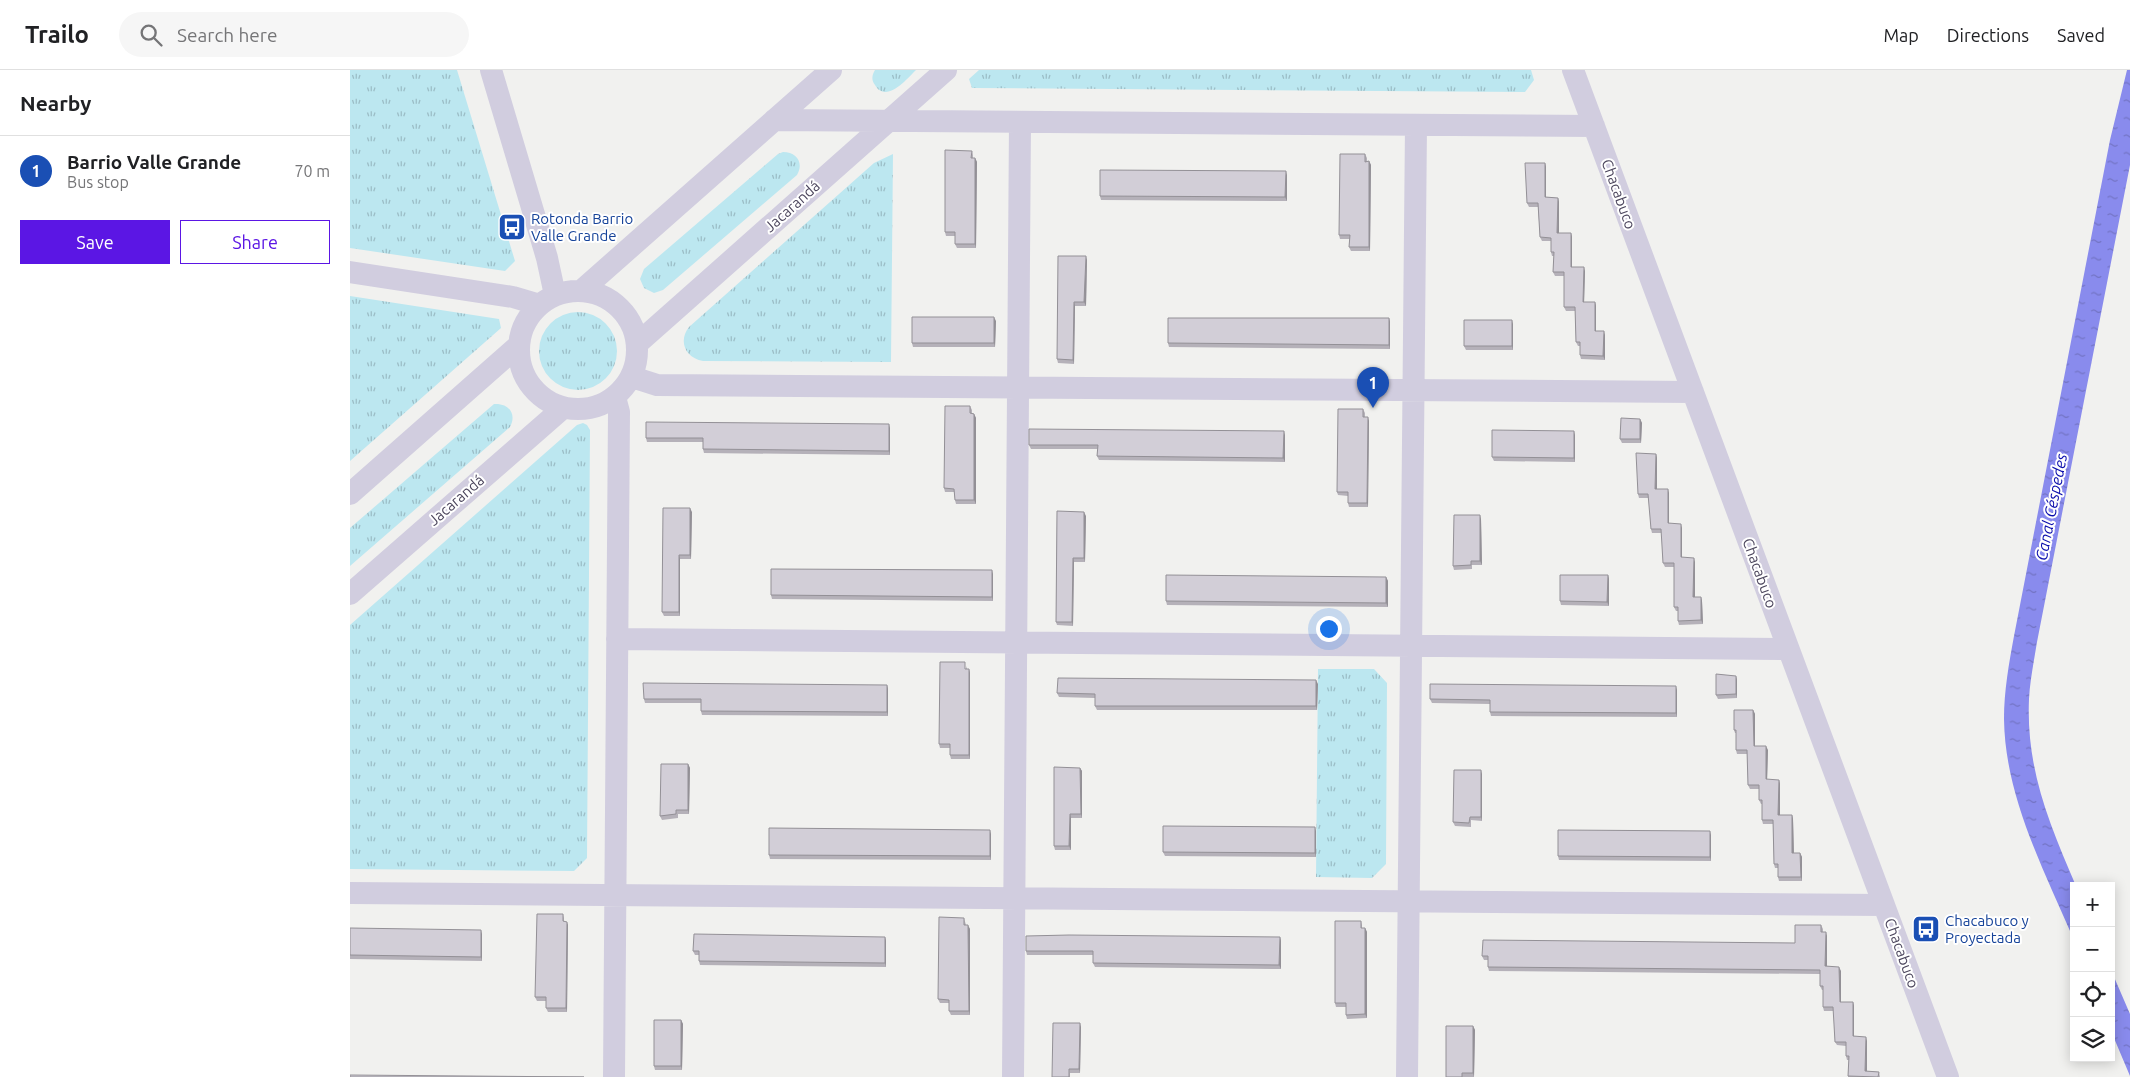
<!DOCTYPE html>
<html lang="en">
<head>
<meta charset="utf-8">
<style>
	body { margin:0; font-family:Ubuntu,sans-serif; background:#f6f6f6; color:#202124 }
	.controls { position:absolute; right:15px; bottom:15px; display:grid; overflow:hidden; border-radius:0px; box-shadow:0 2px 12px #0003 }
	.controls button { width:45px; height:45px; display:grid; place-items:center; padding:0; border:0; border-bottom:1px solid #e0e0e0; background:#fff; color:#202124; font:25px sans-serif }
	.you { position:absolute; left:978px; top:558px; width:18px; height:18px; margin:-12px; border:4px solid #fff; border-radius:50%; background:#1a73e8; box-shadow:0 0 0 8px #1a73e833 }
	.badge { display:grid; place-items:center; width:32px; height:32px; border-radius:50%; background:#5b16e4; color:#fff; font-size:16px; font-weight:700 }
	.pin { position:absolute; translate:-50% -41px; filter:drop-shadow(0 1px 2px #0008) }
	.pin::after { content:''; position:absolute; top:26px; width:18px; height:15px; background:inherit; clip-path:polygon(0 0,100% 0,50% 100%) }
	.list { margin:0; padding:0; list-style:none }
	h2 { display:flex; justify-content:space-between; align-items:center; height:65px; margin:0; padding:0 20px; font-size:21px }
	h2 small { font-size:16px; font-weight:400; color:#757577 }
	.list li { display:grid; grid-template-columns:32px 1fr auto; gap:15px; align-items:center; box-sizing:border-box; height:70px; padding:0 20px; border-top:1px solid #e0e0e0 }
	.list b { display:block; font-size:19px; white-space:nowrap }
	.list p { margin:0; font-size:16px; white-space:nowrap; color:#757577 }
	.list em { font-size:16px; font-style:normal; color:#757577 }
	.actions { display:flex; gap:10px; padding:15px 20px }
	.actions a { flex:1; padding:11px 0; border:1px solid #5b16e4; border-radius:0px; text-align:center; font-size:18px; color:#5b16e4 }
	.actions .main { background:#5b16e4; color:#fff }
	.icon { flex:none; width:28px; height:28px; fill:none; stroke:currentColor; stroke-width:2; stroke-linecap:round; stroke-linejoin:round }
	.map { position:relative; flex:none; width:1780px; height:1007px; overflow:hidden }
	header { display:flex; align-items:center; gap:30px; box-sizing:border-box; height:70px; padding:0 25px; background:#fff; border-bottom:1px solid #e0e0e0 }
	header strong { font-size:24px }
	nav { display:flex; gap:28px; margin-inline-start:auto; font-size:18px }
	.search { width:350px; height:45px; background:#f6f6f6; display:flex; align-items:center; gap:12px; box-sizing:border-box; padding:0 18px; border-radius:28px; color:#757577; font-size:19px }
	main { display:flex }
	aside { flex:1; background:#fff }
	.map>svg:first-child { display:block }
</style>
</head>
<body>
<header>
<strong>Trailo</strong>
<div class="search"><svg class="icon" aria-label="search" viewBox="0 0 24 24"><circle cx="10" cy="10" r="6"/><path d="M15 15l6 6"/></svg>Search here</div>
<nav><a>Map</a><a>Directions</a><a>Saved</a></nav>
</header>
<main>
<aside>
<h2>Nearby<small></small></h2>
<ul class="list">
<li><span class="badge" style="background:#1a4fb4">1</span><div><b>Barrio Valle Grande</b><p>Bus stop</p></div><em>70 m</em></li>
</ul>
<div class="actions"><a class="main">Save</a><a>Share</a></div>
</aside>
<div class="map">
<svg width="1780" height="1007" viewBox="0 0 1780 1007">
	<defs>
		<pattern id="park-tufts" width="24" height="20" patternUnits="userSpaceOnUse" patternTransform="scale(1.25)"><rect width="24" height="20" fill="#bce7f0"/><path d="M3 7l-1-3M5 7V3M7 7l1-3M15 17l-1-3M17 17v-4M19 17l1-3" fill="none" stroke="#9bbdc6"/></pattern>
		<pattern id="water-ripples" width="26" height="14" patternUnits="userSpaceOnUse" patternTransform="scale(1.25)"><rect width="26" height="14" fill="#898bed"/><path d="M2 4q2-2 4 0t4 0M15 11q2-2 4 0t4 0" fill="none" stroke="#7273c3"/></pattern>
	</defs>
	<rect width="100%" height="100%" fill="#f1f1ef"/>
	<path fill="url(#park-tufts)" d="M 0,0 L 107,0 L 165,191 L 155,201 L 0,178 Z
		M 525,0 L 566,0 C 557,9 536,34 525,15 C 521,10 522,5 525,0 Z
		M 629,0 L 1181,0 L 1184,10 L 1175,22 L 622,18 L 619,9 Z
		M 433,82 C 447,82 454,93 447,105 L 313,220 L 304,223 L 294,218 L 290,209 L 294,199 L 428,84 Z
		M 543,84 L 541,292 L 353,291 C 335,288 328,271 339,257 L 524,93 Z
		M 0,226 L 149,249 L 151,258 L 0,391 Z
		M189 281a39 39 0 1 1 78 0a39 39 0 1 1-78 0Z
		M 144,334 C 159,333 167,344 160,357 L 0,496 L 0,458 Z
		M 233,353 L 237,355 L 240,360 L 237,788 L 224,801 L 0,799 L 0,555 L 227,355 Z
		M 968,599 L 1024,599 L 1037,613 L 1036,794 L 1022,808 L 966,807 Z"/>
	<path fill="url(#water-ripples)" d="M 1777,0 L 1780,0 L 1780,95 L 1687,572 C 1684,591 1680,610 1679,629 C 1676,699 1699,753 1726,816 L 1724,816 L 1724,870 C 1694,800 1655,727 1654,649 C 1654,621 1659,593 1664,566 L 1760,70 Z
		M 1761,900 L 1780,944 L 1780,1006 L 1761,961 Z"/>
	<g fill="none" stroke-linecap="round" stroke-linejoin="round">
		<path stroke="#d1cddf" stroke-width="22" d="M 141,0 L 197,188 L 205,225
			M 1223,0 L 1598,1007
			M 424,50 L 1244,56
			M 0,202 L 163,227 L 190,235
			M169 280a59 59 0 1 1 118 0a59 59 0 1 1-118 0Z
			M 231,221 L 481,0
			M 288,273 L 596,0
			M 282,307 L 307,315 L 1343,322
			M 0,424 L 169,275
			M 0,524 L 213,338
			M 267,569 L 1438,579
			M 0,823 L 1534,835
			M 264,1007 L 269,342 L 265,327
			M 663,1007 L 670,52
			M 1057,1007 L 1066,55"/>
	</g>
	<path fill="#b5b1b9" d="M 622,81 L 623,85 L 623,88 L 625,88 L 627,92 L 626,178 L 607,178 L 605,174 L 605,166 L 596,166 L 595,162 Z
		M 1015,84 L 1017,88 L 1017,91 L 1019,91 L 1021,95 L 1020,181 L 1001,181 L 999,177 L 1000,169 L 990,169 L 989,165 Z
		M 1195,93 L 1196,97 L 1196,127 L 1208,128 L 1209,132 L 1209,163 L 1221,163 L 1222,167 L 1222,197 L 1235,201 L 1234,232 L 1245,232 L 1246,236 L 1246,261 L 1255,265 L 1255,290 L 1231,289 L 1230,285 L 1230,276 L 1228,276 L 1226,272 L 1225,241 L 1216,241 L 1214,237 L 1214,206 L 1205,206 L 1203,202 L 1204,186 L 1202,186 L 1201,182 L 1201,171 L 1192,171 L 1190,167 L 1188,137 L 1179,137 L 1177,133 Z
		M 937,105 L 937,131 L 751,130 L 750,126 Z
		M 737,190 L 736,236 L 725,236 L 724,294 L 708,293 L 707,289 Z
		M 1039,248 L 1040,252 L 1040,279 L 819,277 L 818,273 Z
		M 646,251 L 645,277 L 563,277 L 562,273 Z
		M 1163,254 L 1163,280 L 1116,280 L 1114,276 Z
		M 620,336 L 622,340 L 622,343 L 624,344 L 626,348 L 626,434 L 606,434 L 605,430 L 604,422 L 595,422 L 594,418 Z
		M 1013,339 L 1015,343 L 1015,347 L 1019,351 L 1018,437 L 999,437 L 998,433 L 998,426 L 988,425 L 987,422 Z
		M 1290,349 L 1292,353 L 1291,373 L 1272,373 L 1270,369 Z
		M 540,358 L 540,385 L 354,383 L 353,379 L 353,372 L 297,372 L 296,368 Z
		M 935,365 L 935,392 L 749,390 L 747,386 L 748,379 L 681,379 L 679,375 Z
		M 1225,365 L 1225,392 L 1144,391 L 1142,387 Z
		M 1306,384 L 1307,388 L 1307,419 L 1319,423 L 1319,453 L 1332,458 L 1332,488 L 1345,492 L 1345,527 L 1351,527 L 1352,531 L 1353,554 L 1329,555 L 1328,551 L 1328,541 L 1326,541 L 1324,537 L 1324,497 L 1315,497 L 1313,493 L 1312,463 L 1302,463 L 1301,459 L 1299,428 L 1289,428 L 1288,424 Z
		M 707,441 L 736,446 L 735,492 L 724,492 L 723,556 L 707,555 L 706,552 Z
		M 342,442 L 341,489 L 330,489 L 330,546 L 314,546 L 312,542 Z
		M 1131,449 L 1132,495 L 1122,495 L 1122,499 L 1104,500 L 1103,496 Z
		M 643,504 L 643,531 L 422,529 L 421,525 Z
		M 1258,505 L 1259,509 L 1259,536 L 1211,535 L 1210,531 Z
		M 1036,507 L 1038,511 L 1038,537 L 817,535 L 816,531 Z
		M 617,596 L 617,599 L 619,599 L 620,603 L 620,689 L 601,689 L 600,685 L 600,678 L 590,678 L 589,674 Z
		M 1386,606 L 1387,610 L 1387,628 L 1368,629 L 1366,625 Z
		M 968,614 L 967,640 L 747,640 L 745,636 L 745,628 L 709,627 L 707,623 Z
		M 537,615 L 538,619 L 538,646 L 352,645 L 351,641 L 351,633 L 295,633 L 294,629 Z
		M 1327,620 L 1327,647 L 1141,646 L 1140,642 L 1140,634 L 1082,633 L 1080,629 Z
		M 1403,640 L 1405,644 L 1405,676 L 1418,680 L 1417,710 L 1429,710 L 1430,714 L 1430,745 L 1442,745 L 1443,749 L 1444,783 L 1450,783 L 1452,787 L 1452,811 L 1429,811 L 1428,807 L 1428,798 L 1425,798 L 1424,794 L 1423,754 L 1413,754 L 1412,750 L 1412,734 L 1411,734 L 1409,730 L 1409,719 L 1400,719 L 1398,715 L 1397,684 L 1387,684 L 1386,680 L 1386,663 L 1385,663 L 1384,660 Z
		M 338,694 L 340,698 L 339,744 L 328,744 L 328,748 L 312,750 L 310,746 Z
		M 730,698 L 732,701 L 732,748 L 721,748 L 721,780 L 705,780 L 704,776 Z
		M 1132,704 L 1132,751 L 1121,750 L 1121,757 L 1105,756 L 1103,752 Z
		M 966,761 L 966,787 L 815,786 L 813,782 Z
		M 641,764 L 641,790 L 420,789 L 419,785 Z
		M 1361,765 L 1361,791 L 1209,790 L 1208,786 Z
		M 213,844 L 214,848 L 214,851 L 218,855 L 217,942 L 198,942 L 196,938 L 196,931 L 187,931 L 185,927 Z
		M 614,848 L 616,855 L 620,859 L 620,945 L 601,945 L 599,941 L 599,933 L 590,933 L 588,929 Z
		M 1011,851 L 1012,855 L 1012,858 L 1015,858 L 1017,862 L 1017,948 L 997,949 L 996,945 L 996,937 L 986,937 L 985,933 Z
		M 1471,855 L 1473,859 L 1473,862 L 1477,866 L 1477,896 L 1491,901 L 1491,932 L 1503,932 L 1504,936 L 1504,966 L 1517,971 L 1517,1001 L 1529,1002 L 1530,1007 L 1498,1007 L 1499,990 L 1497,990 L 1496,986 L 1496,976 L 1487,975 L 1485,972 L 1484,941 L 1474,941 L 1473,937 L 1473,920 L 1472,920 L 1470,916 L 1470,904 L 1139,901 L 1138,897 L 1138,890 L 1134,890 L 1132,886 L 1445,873 Z
		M 0,858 L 132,864 L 132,891 L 0,889 Z
		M 535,867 L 536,871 L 536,897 L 350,895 L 349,891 L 349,885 L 345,885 L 343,881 Z
		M 930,867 L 931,871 L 931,899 L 745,897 L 743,893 L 743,885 L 677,885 L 676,881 Z
		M 331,950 L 333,954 L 332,1000 L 305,1000 L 304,996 Z
		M 1123,956 L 1125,960 L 1124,1007 L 1096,1007 Z
		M 731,957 L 730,1003 L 720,1003 L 720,1007 L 702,1007 Z"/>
	<path fill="#939096" d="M 625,88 L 627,92 L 626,178 L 625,174 Z
		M 1019,91 L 1021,95 L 1020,181 L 1019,177 Z
		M 1195,93 L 1196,97 L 1196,131 L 1195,127 Z
		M 936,101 L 937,105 L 937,131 L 935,127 Z
		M 1208,128 L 1209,132 L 1209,167 L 1207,163 Z
		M 1221,163 L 1222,167 L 1222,201 L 1221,197 Z
		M 736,186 L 737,190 L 736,236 L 734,232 Z
		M 1234,197 L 1235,201 L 1234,235 L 1233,232 Z
		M 724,232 L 725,236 L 724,294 L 723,290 Z
		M 1245,232 L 1246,236 L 1246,265 L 1245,261 Z
		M 644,247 L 646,251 L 645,277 L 644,273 Z
		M 1039,248 L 1040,252 L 1040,279 L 1039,275 Z
		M 1162,250 L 1163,254 L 1163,280 L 1162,276 Z
		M 1254,261 L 1255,265 L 1255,290 L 1253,286 Z
		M 624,344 L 626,348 L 626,434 L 624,430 Z
		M 1018,347 L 1019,351 L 1018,437 L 1017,433 Z
		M 1290,349 L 1292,353 L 1291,373 L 1290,369 Z
		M 539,354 L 540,358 L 540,385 L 539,381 Z
		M 934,361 L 935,365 L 935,392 L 933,388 Z
		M 1224,361 L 1225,365 L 1225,392 L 1224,388 Z
		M 1306,384 L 1307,388 L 1307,423 L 1305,419 Z
		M 1318,419 L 1319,423 L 1319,457 L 1318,453 Z
		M 340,438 L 342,442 L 341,489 L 340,485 Z
		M 734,442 L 736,446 L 735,492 L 734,488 Z
		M 1130,445 L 1131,449 L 1132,495 L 1130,491 Z
		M 1331,454 L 1332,458 L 1332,491 L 1331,487 Z
		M 329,485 L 330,489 L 330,546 L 329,542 Z
		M 723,488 L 724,492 L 723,556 L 722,552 Z
		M 1344,488 L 1345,492 L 1345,531 L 1343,527 Z
		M 642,500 L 643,504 L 643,531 L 642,527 Z
		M 1258,505 L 1259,509 L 1259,536 L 1257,532 Z
		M 1036,507 L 1038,511 L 1038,537 L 1036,533 Z
		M 1351,527 L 1352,531 L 1353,554 L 1351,550 Z
		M 619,599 L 620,603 L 620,689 L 619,685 Z
		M 1386,606 L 1387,610 L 1387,628 L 1386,624 Z
		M 966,610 L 968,614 L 967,640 L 966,636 Z
		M 537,615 L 538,619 L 538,646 L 537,642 Z
		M 1326,616 L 1327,620 L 1327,647 L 1326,643 Z
		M 1403,640 L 1405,644 L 1405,680 L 1404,676 Z
		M 1416,676 L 1418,680 L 1417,713 L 1416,709 Z
		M 338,694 L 340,698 L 339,744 L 338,740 Z
		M 730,698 L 732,701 L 732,748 L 731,744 Z
		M 1131,700 L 1132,704 L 1132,751 L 1131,747 Z
		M 1429,710 L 1430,714 L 1430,749 L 1428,745 Z
		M 720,744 L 721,748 L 721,780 L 719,776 Z
		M 1442,745 L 1443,749 L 1444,787 L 1442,783 Z
		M 965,757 L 966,761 L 966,787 L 965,783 Z
		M 640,760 L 641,764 L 641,790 L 640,786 Z
		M 1360,761 L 1361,765 L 1361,791 L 1360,787 Z
		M 1450,783 L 1452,787 L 1452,811 L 1451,807 Z
		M 217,852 L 218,855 L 217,942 L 216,938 Z
		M 618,855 L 620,859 L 620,945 L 619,941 Z
		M 1015,858 L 1017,862 L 1017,948 L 1015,944 Z
		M 131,860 L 132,864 L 132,891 L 131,887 Z
		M 1476,862 L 1477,866 L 1477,900 L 1475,896 Z
		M 535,867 L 536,871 L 536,897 L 535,893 Z
		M 930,867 L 931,871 L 931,899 L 929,895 Z
		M 1489,897 L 1491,901 L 1491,936 L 1490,932 Z
		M 1503,932 L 1504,936 L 1504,970 L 1503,966 Z
		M 331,950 L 333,954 L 332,1000 L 331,996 Z
		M 730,953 L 731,957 L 730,1003 L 729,999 Z
		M 1123,956 L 1125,960 L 1124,1007 L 1123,1003 Z
		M 1516,967 L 1517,971 L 1517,1005 L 1515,1001 Z"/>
	<path fill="#d2ced7" stroke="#939096" d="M 595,80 L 622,81 L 621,88 L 625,88 L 625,174 L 605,174 L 605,162 L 595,162 Z
		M 990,84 L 1015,84 L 1015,92 L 1019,91 L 1019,177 L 999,177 L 1000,165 L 989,165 Z
		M 1175,93 L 1195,93 L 1195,127 L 1208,128 L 1207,163 L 1221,163 L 1221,197 L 1234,197 L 1233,232 L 1245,232 L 1245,261 L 1254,261 L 1253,286 L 1230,285 L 1230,272 L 1226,272 L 1225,237 L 1214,237 L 1214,202 L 1203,202 L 1204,182 L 1201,182 L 1201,168 L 1190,167 L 1188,133 L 1177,133 Z
		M 750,100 L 936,101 L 935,127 L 750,126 Z
		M 708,186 L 736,186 L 734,232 L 724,232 L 723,290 L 707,289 Z
		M 562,247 L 644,247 L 644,273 L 562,273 Z
		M 818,248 L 1039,248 L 1039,275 L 818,273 Z
		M 1114,250 L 1162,250 L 1162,276 L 1114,276 Z
		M 595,336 L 620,336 L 620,343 L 624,344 L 624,430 L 605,430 L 604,419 L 594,418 Z
		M 988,339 L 1013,339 L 1013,347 L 1018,347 L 1017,433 L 998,433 L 998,422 L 987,422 Z
		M 1271,348 L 1290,349 L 1290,369 L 1270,369 Z
		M 296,352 L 539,354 L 539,381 L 353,379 L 353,368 L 296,368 Z
		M 679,359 L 934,361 L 933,388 L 747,386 L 748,375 L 679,375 Z
		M 1142,360 L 1224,361 L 1224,388 L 1142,387 Z
		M 1286,383 L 1306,384 L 1305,419 L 1318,419 L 1318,453 L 1331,454 L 1331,487 L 1344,488 L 1343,527 L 1351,527 L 1351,550 L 1328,551 L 1328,537 L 1324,537 L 1324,493 L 1313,493 L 1311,459 L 1301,459 L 1298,424 L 1288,424 Z
		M 313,438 L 340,438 L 340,485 L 329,485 L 329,542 L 312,542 Z
		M 707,441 L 734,442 L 734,488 L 723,488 L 722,552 L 706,552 Z
		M 1104,445 L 1130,445 L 1130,491 L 1121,491 L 1121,495 L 1103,496 Z
		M 421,499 L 642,500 L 642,527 L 421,525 Z
		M 816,505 L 1036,507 L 1036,533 L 816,531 Z
		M 1210,505 L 1258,505 L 1257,532 L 1210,531 Z
		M 590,592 L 615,592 L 615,599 L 619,599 L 619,685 L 600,685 L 600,674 L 589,674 Z
		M 1366,604 L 1386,606 L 1386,624 L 1366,625 Z
		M 708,608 L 966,610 L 966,636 L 745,636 L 745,624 L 707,623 Z
		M 293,613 L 537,615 L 537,642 L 351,641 L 351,629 L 294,629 Z
		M 1080,614 L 1326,616 L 1326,643 L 1140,642 L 1140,630 L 1080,629 Z
		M 1384,640 L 1403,640 L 1404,676 L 1416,676 L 1416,709 L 1429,710 L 1428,745 L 1442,745 L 1442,783 L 1450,783 L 1451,807 L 1428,807 L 1428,794 L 1424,794 L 1423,750 L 1412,750 L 1412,730 L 1409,730 L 1409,715 L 1398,715 L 1397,680 L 1386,680 L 1386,660 L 1384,660 Z
		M 311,694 L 338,694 L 338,740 L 326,740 L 326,744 L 310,746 Z
		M 704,697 L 730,698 L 731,744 L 720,744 L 719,776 L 704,776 Z
		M 1104,700 L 1131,700 L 1131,747 L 1120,747 L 1119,753 L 1103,752 Z
		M 813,756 L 965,757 L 965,783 L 813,782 Z
		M 419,758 L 640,760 L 640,786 L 419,785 Z
		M 1208,760 L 1360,761 L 1360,787 L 1208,786 Z
		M 187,844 L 213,844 L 213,851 L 217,852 L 216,938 L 196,938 L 196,927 L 185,927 Z
		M 589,847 L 614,848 L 614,855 L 618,855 L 619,941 L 599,941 L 599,930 L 588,929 Z
		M 985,851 L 1011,851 L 1011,858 L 1015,858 L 1015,944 L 996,945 L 996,933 L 985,933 Z
		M 1445,855 L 1471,855 L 1471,862 L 1476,862 L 1475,896 L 1489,897 L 1490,932 L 1503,932 L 1503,966 L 1516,967 L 1515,1001 L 1529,1002 L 1528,1007 L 1498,1006 L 1499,986 L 1496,986 L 1496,972 L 1485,972 L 1483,937 L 1473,937 L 1473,916 L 1470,916 L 1470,900 L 1138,897 L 1138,886 L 1132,886 L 1133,870 L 1445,873 Z
		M 0,858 L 131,860 L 131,887 L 0,885 Z
		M 344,864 L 535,867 L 535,893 L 349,891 L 349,881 L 343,881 Z
		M 719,865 L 930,867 L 929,895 L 743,893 L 743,881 L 676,881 L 676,866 Z
		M 304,950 L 331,950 L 331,996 L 304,996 Z
		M 703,953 L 730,953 L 729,999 L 719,999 L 719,1007 L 702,1007 Z
		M 1096,956 L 1123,956 L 1123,1003 L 1112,1003 L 1112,1007 L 1096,1007 Z
		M 0,1005 L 234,1007 L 0,1007 Z"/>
	<defs>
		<g id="bus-square" transform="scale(1.4375)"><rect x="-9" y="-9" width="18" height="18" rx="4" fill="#1a4fb4" stroke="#fff"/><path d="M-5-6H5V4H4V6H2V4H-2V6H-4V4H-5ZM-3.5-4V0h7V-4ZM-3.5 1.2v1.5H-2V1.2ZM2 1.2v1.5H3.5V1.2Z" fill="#fff"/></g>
	</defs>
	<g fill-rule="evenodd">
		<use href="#bus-square" x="162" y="157"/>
		<use href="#bus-square" x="1576" y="859"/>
	</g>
	<g text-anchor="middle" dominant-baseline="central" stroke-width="4" stroke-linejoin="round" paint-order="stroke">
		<g font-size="15" fill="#4c465d" stroke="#fff">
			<text transform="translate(1269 124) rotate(70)">Chacabuco</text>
			<text transform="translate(442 136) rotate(-42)">Jacarandá</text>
			<text transform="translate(106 430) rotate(-41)">Jacarandá</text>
			<text transform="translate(1410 503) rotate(70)">Chacabuco</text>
			<text transform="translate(1552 883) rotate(70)">Chacabuco</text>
		</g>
		<g font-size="15" fill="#164399" stroke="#fff" text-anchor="start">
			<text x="181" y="148">Rotonda Barrio<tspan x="181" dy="17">Valle Grande</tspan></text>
			<text x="1595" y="850">Chacabuco y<tspan x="1595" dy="17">Proyectada</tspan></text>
		</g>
		<g font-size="16" font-style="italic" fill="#0a0dac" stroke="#fff">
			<text transform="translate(1701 437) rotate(-79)">Canal Céspedes</text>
		</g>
	</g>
</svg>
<div class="controls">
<button>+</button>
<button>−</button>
<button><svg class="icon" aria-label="locate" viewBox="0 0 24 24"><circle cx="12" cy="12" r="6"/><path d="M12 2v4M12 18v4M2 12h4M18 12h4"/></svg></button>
<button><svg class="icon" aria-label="layers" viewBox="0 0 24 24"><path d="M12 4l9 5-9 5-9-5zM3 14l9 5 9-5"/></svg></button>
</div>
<div class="you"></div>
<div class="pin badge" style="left:1023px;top:338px;background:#1a4fb4">1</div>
</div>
</main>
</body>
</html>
